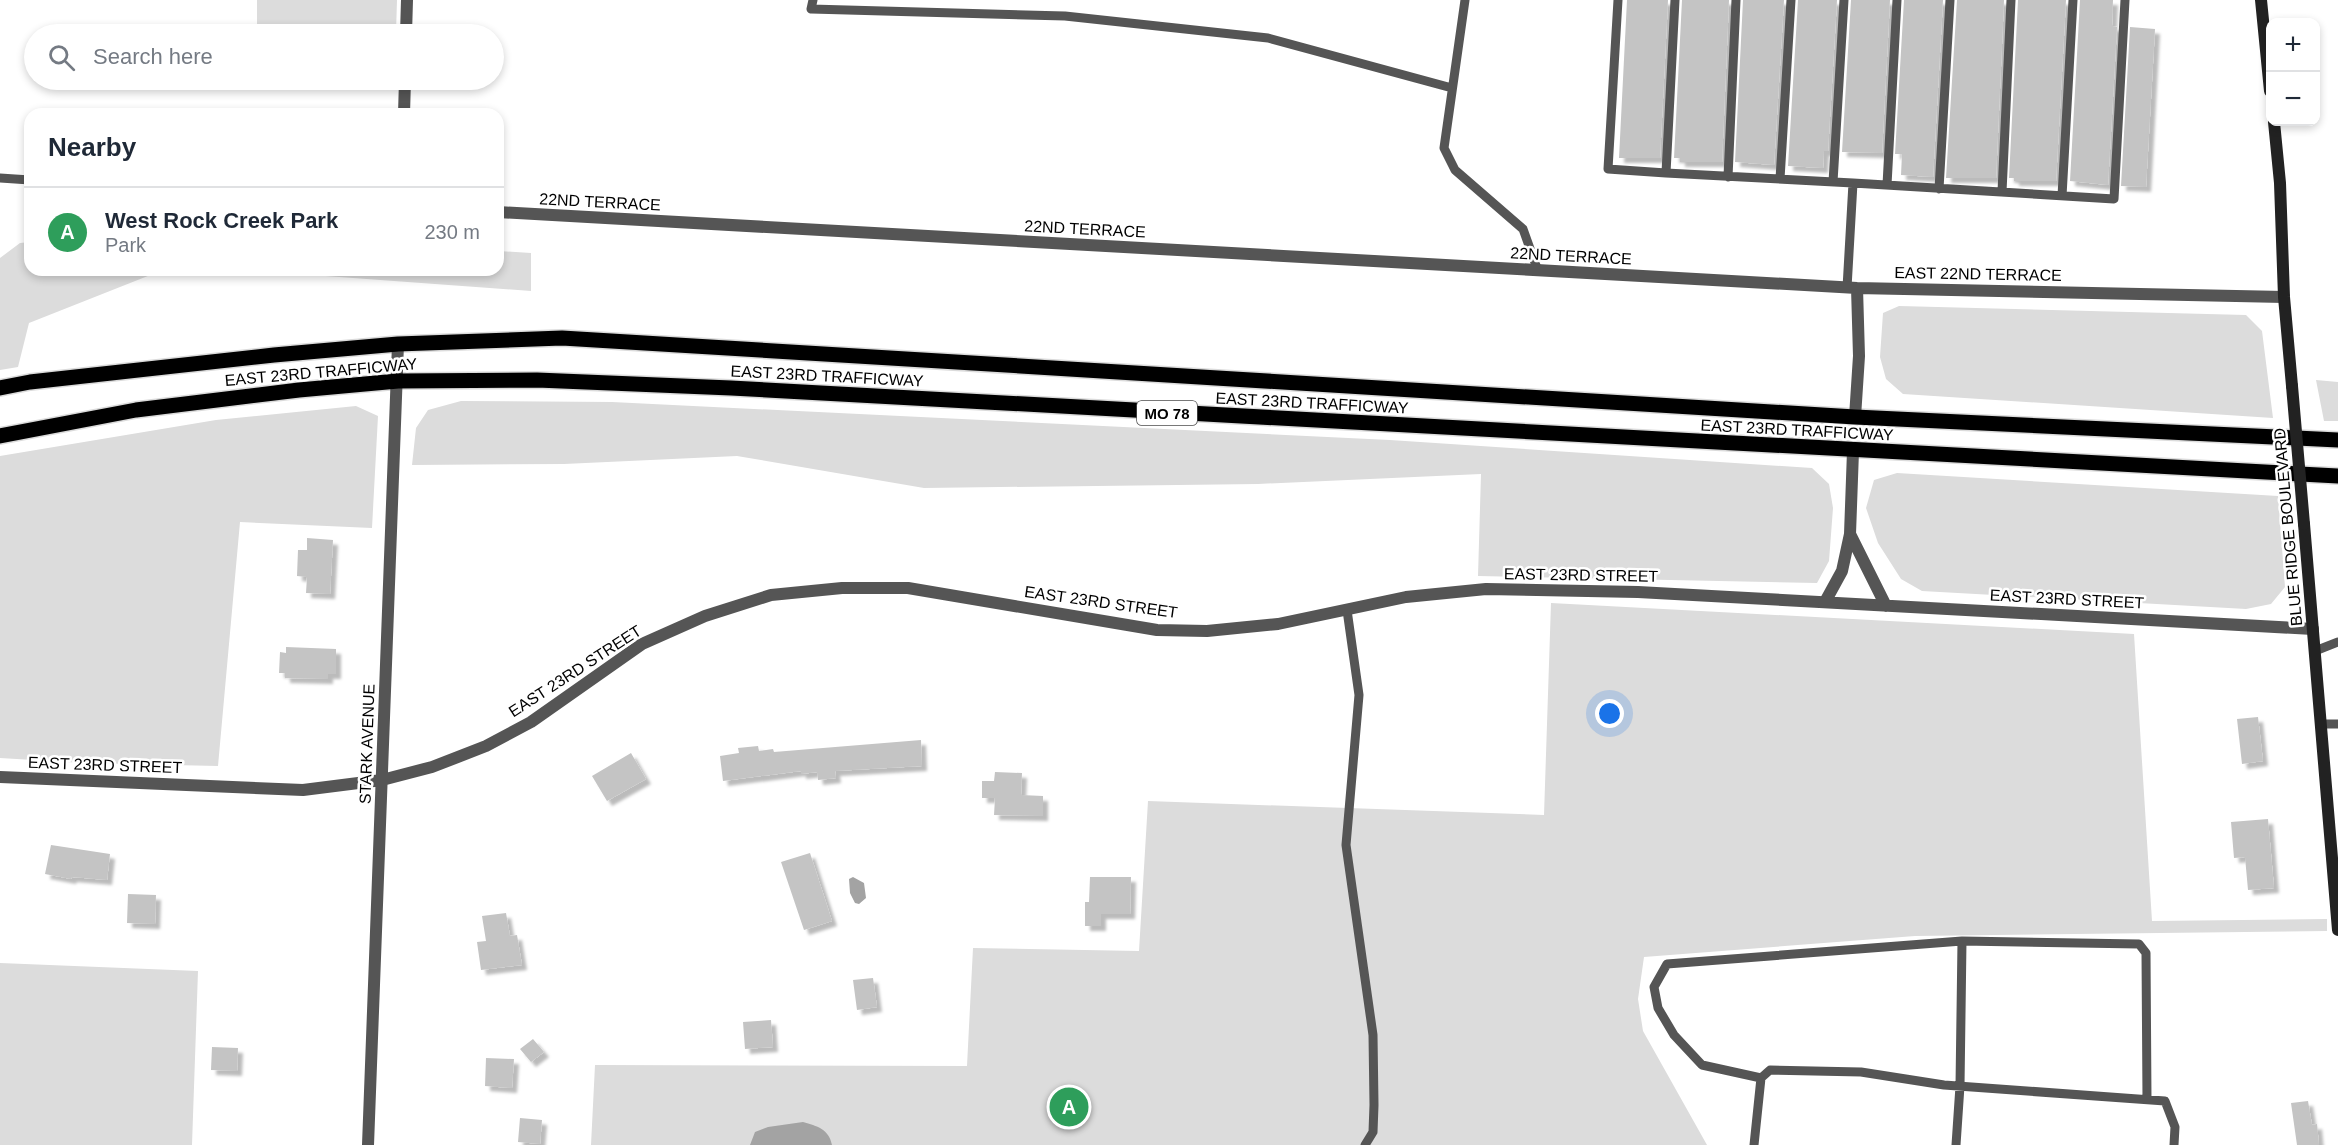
<!DOCTYPE html>
<html lang="en">
<head>
<meta charset="utf-8">
<style>
	body { margin:0; font-family:Arial,sans-serif; background:#f6f6f7; color:#1f2937 }
	.controls { position:absolute; right:18px; top:18px; display:grid; overflow:hidden; border-radius:12px; box-shadow:0 3px 9px #0003 }
	.controls button { width:54px; height:54px; display:grid; place-items:center; padding:0; border:0; border-bottom:2px solid #e0e1e3; background:#fff; color:#1f2937; font:30px sans-serif }
	.you { position:absolute; left:1610px; top:714px; width:21px; height:21px; margin:-15px; border:4px solid #fff; border-radius:50%; background:#1a73e8; box-shadow:0 0 0 9px #1a73e833 }
	.badge { display:grid; place-items:center; width:39px; height:39px; border-radius:50%; background:#000; color:#fff; font-size:20px; font-weight:700 }
	.pin { position:absolute; translate:-50% -50%; border:3px solid #fff; box-shadow:0 2px 6px #0006 }
	.list { margin:0; padding:0; list-style:none }
	h2 { display:flex; justify-content:space-between; align-items:center; height:78px; margin:0; padding:0 24px; font-size:26px }
	h2 small { font-size:20px; font-weight:400; color:#747a83 }
	.list li { display:grid; grid-template-columns:39px 1fr auto; gap:18px; align-items:center; box-sizing:border-box; height:90px; padding:0 24px; border-top:2px solid #e0e1e3 }
	.list b { display:block; font-size:22px; white-space:nowrap }
	.list p { margin:0; font-size:20px; white-space:nowrap; color:#747a83 }
	.list em { font-size:20px; font-style:normal; color:#747a83 }
	.icon { flex:none; width:33px; height:33px; fill:none; stroke:currentColor; stroke-width:2; stroke-linecap:round; stroke-linejoin:round }
	.map { position:relative; flex:none; width:2338px; height:1145px; overflow:hidden }
	.search { position:absolute; background:#fff; box-shadow:0 3px 9px #0003; left:24px; top:24px; width:480px; height:66px; display:flex; align-items:center; gap:15px; box-sizing:border-box; padding:0 21px; border-radius:33px; color:#747a83; font-size:22px }
	.panel { position:absolute; background:#fff; box-shadow:0 3px 9px #0003; left:24px; top:108px; width:480px; height:168px; border-radius:18px }
	.map>svg:first-child { display:block }
</style>
</head>
<body>
<div class="map">
<svg width="2338" height="1145" viewBox="0 0 2338 1145">
	<defs>
		<filter id="shadow"><feDropShadow dx="5" dy="5" stdDeviation="1.5" flood-color="#0004"/></filter>
	</defs>
	<rect width="100%" height="100%" fill="#fff"/>
	<path fill="#dcdcdc" d="M 257,0 L 397,0 L 396,33 L 257,31 Z
		M 30,242 L 30,270 L 163,270 L 29,323 L 18,367 L 0,370 L 0,258 L 20,243 Z
		M 498,251 L 531,253 L 531,291 L 244,270 L 498,270 Z
		M 1899,306 L 2246,315 L 2262,331 L 2273,418 L 1903,394 L 1886,379 L 1880,357 L 1883,313 Z
		M 2316,380 L 2338,382 L 2338,421 L 2324,421 Z
		M 461,401 L 612,402 L 1390,440 L 1812,468 L 1829,484 L 1833,508 L 1829,561 L 1817,583 L 1478,576 L 1481,474 L 1258,484 L 924,488 L 737,456 L 564,464 L 412,465 L 416,428 L 428,410 Z
		M 356,406 L 378,416 L 372,528 L 240,522 L 218,766 L 83,763 L 0,758 L 0,456 L 216,420 Z
		M 1897,473 L 2278,496 L 2285,587 L 2271,604 L 2246,609 L 1922,591 L 1901,579 L 1878,543 L 1866,508 L 1874,480 Z
		M 1551,603 L 2134,634 L 2152,921 L 2327,919 L 2327,931 L 1915,936 L 1644,957 L 1638,999 L 1643,1031 L 1707,1145 L 591,1145 L 595,1065 L 967,1066 L 973,948 L 1139,951 L 1148,801 L 1544,815 Z
		M 0,963 L 198,971 L 192,1145 L 0,1145 Z"/>
	<path fill="#a3a3a3" d="M 853,877 L 864,883 L 866,898 L 859,904 L 855,903 L 850,893 L 849,879 Z
		M 803,1122 C 817,1126 829,1129 832,1145 L 750,1145 L 755,1132 L 768,1127 Z"/>
	<path fill="#c4c4c4" filter="url(#shadow)" d="M 1627,0 L 1668,0 L 1660,158 L 1619,158 Z
		M 1682,0 L 1729,0 L 1722,162 L 1680,162 L 1680,158 L 1674,158 Z
		M 1743,0 L 1784,0 L 1774,165 L 1735,162 Z
		M 1798,0 L 1837,0 L 1828,151 L 1824,151 L 1823,168 L 1788,166 Z
		M 1851,0 L 1890,0 L 1882,153 L 1842,152 Z
		M 1904,0 L 1943,0 L 1933,177 L 1901,175 L 1902,154 L 1895,154 Z
		M 1957,0 L 2004,0 L 1996,178 L 1946,178 Z
		M 2018,0 L 2066,0 L 2056,181 L 2014,181 L 2014,178 L 2009,178 Z
		M 2080,0 L 2113,0 L 2112,26 L 2117,27 L 2108,185 L 2070,181 Z
		M 2130,27 L 2155,29 L 2146,187 L 2121,186 Z
		M 307,538 L 333,540 L 330,594 L 306,593 L 307,577 L 297,576 L 298,550 L 307,550 Z
		M 286,647 L 336,649 L 336,674 L 328,674 L 328,679 L 285,678 L 285,673 L 279,673 L 280,652 L 286,653 Z
		M 2258,717 L 2263,761 L 2242,764 L 2237,719 Z
		M 921,740 L 922,766 L 835,771 L 836,778 L 818,780 L 817,772 L 801,774 L 801,771 L 723,781 L 720,756 L 739,753 L 738,748 L 758,746 L 759,751 L 773,749 L 774,752 Z
		M 631,753 L 646,779 L 607,801 L 592,776 Z
		M 995,772 L 1022,773 L 1021,795 L 1043,796 L 1043,816 L 994,815 L 995,798 L 982,798 L 982,781 L 994,781 Z
		M 2268,819 L 2274,888 L 2248,890 L 2245,857 L 2234,858 L 2231,822 Z
		M 51,845 L 110,854 L 107,880 L 72,877 L 71,879 L 45,874 Z
		M 810,853 L 832,921 L 804,930 L 781,862 Z
		M 1090,877 L 1131,877 L 1130,914 L 1101,914 L 1101,926 L 1085,926 L 1085,902 L 1089,902 Z
		M 128,894 L 156,895 L 155,924 L 127,923 Z
		M 506,913 L 510,936 L 517,935 L 522,965 L 481,970 L 477,942 L 486,941 L 482,916 Z
		M 873,978 L 877,1007 L 857,1010 L 853,980 Z
		M 771,1020 L 773,1047 L 745,1049 L 743,1022 Z
		M 533,1039 L 544,1052 L 531,1062 L 520,1049 Z
		M 212,1047 L 238,1048 L 237,1071 L 211,1070 Z
		M 486,1058 L 514,1059 L 512,1088 L 485,1086 Z
		M 2308,1101 L 2312,1125 L 2317,1124 L 2319,1145 L 2297,1145 L 2291,1103 Z
		M 520,1118 L 542,1120 L 540,1144 L 518,1142 Z"/>
	<g fill="none" stroke-linecap="round" stroke-linejoin="round">
		<g stroke="#dbdbdb" stroke-width="18">
			<path id="primary" d="M 0,388 L 30,382 L 274,355 L 398,344 L 562,338 L 1855,417 L 2338,440
				M 0,436 L 136,410 L 299,390 L 398,381 L 537,380 L 731,388 L 2338,476"/>
		</g>
		<path stroke="#555" stroke-width="9" d="M 813,0 L 811,9 L 1065,16 L 1268,38 L 1452,88
			M 1465,0 L 1444,148 L 1455,170 L 1523,229 L 1538,271
			M 1618,0 L 1608,169 L 1666,173
			M 1675,0 L 1666,173 L 1853,183
			M 1728,177 L 1736,0
			M 0,178 L 30,180
			M 1780,179 L 1791,0
			M 1833,182 L 1844,0
			M 1887,185 L 1897,0
			M 1939,189 L 1950,0
			M 2002,192 L 2011,0
			M 2062,196 L 2073,0
			M 1847,288 L 1853,183 L 2114,199 L 2125,0
			M 1347,610 L 1359,695 L 1346,845 L 1373,1035 L 1374,1105 L 1373,1132 L 1365,1145
			M 2315,651 L 2338,642
			M 2320,724 L 2338,724
			M 1761,1078 L 1702,1065 L 1674,1035 L 1658,1008 L 1654,987 L 1667,964 L 1962,941
			M 1754,1145 L 1761,1078 L 1770,1070 L 1861,1072 L 1944,1085 L 2165,1101 L 2175,1127 L 2174,1145
			M 1956,1145 L 1960,1086 L 1962,941 L 2139,944 L 2146,953 L 2147,1099"/>
		<path stroke="#555" stroke-width="12" d="M 406,34 L 407,0
			M 404,114 L 405,80
			M 498,212 L 1857,288 L 2284,297
			M 1855,417 L 1859,356 L 1857,288
			M 1853,451 L 1850,534 L 1886,606
			M 1825,602 L 1842,571 L 1850,534
			M 0,777 L 303,790 L 382,780 L 432,767 L 486,746 L 531,722 L 642,644 L 705,616 L 771,595 L 842,588 L 908,588 L 1157,630 L 1207,631 L 1278,624 L 1406,597 L 1486,589 L 1638,592 L 2313,629
			M 368,1145 L 398,344"/>
		<path stroke="#222" stroke-width="12" d="M 2261,0 L 2270,91
			M 2274,122 L 2280,183 L 2284,297 L 2292,386
			M 2304,524 L 2338,930"/>
		<use href="#primary" stroke="#000" stroke-width="15"/>
		<path stroke="#222" stroke-width="12" d="M 2292,386 L 2304,524"/>
	</g>
	<g text-anchor="middle" dominant-baseline="central" stroke-width="5" stroke-linejoin="round" paint-order="stroke">
		<rect fill="#fff" stroke="#4c4c4c" stroke-width="1.5" x="1137" y="401" width="60" height="24" rx="4.5"/>
		<g font-size="15" font-weight="bold" fill="#000">
			<text x="1167" y="413">MO 78</text>
		</g>
		<g font-size="16" fill="#000" stroke="#fff">
			<text transform="translate(600 202) rotate(3)">22ND TERRACE</text>
			<text transform="translate(1085 229) rotate(3)">22ND TERRACE</text>
			<text transform="translate(1571 256) rotate(3)">22ND TERRACE</text>
			<text transform="translate(1978 274) rotate(1)">EAST 22ND TERRACE</text>
			<text transform="translate(321 372) rotate(-5)">EAST 23RD TRAFFICWAY</text>
			<text transform="translate(827 376) rotate(3)">EAST 23RD TRAFFICWAY</text>
			<text transform="translate(1312 403) rotate(3)">EAST 23RD TRAFFICWAY</text>
			<text transform="translate(1797 430) rotate(3)">EAST 23RD TRAFFICWAY</text>
			<text transform="translate(2288 527) rotate(-95)">BLUE RIDGE BOULEVARD</text>
			<text transform="translate(1581 575) rotate(1)">EAST 23RD STREET</text>
			<text transform="translate(2067 599) rotate(3)">EAST 23RD STREET</text>
			<text transform="translate(1101 602) rotate(8)">EAST 23RD STREET</text>
			<text transform="translate(575 671) rotate(-33)">EAST 23RD STREET</text>
			<text transform="translate(367 744) rotate(-88)">STARK AVENUE</text>
			<text transform="translate(105 765) rotate(2)">EAST 23RD STREET</text>
		</g>
	</g>
</svg>
<div class="controls">
<button>+</button>
<button>−</button>
</div>
<div class="you"></div>
<div class="pin badge" style="left:1069px;top:1107px;background:#2e9e5b">A</div>
<div class="search"><svg class="icon" aria-label="search" viewBox="0 0 24 24"><circle cx="10" cy="10" r="6"/><path d="M15 15l6 6"/></svg>Search here</div>
<section class="panel">
<h2>Nearby<small></small></h2>
<ul class="list">
<li><span class="badge" style="background:#2e9e5b">A</span><div><b>West Rock Creek Park</b><p>Park</p></div><em>230 m</em></li>
</ul>
</section>
</div>
</body>
</html>
